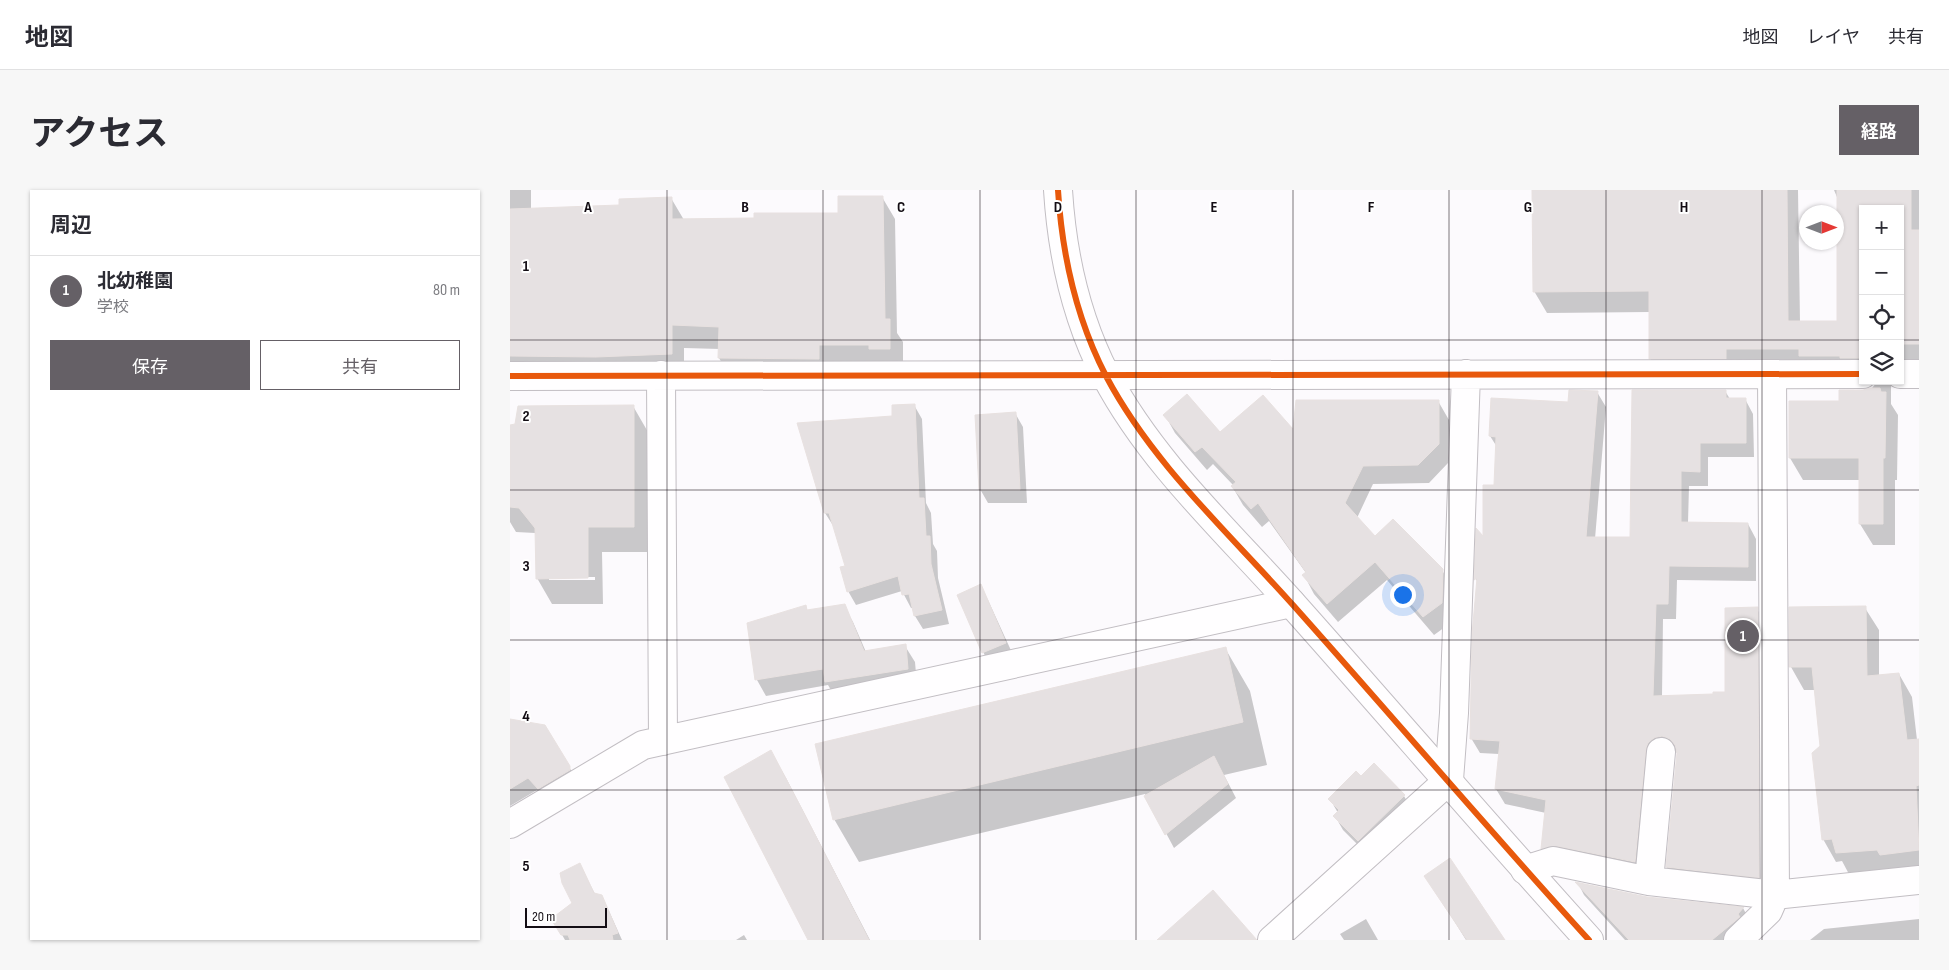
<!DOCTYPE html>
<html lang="ja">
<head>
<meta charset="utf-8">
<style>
	body { margin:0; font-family:"Sofia Sans Condensed","Noto Sans JP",sans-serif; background:#f7f7f7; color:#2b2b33 }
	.controls { position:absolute; right:15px; top:15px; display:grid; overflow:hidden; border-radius:0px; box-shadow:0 1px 4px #0004 }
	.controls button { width:45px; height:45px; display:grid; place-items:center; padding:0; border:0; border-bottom:1px solid #e1e1e2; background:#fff; color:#2b2b33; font:25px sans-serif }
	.compass { position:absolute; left:1289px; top:15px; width:45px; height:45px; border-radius:50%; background:#fff; box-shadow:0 1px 4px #0004; rotate:90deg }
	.scale { position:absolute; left:15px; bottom:12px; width:82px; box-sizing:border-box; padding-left:5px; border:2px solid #130d14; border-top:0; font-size:14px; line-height:18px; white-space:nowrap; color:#130d14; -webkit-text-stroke:4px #fff; paint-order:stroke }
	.you { position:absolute; left:892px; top:404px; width:18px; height:18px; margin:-12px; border:4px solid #fff; border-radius:50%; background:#1a73e8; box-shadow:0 0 0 8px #1a73e833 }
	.badge { display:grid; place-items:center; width:32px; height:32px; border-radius:50%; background:#656066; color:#fff; font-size:16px; font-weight:700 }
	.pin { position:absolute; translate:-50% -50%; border:2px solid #fff; box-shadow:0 1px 5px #0006 }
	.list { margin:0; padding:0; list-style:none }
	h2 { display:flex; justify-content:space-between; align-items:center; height:65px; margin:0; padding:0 20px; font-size:21px }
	h2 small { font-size:16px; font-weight:400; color:#7c7c81 }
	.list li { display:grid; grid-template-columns:32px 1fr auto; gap:15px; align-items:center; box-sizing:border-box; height:70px; padding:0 20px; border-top:1px solid #e1e1e2 }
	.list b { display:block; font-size:19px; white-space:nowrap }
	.list p { margin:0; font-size:16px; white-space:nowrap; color:#7c7c81 }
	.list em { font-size:16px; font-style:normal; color:#7c7c81 }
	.actions { display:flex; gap:10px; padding:15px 20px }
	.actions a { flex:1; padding:11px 0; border:1px solid #656066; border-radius:0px; text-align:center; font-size:18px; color:#656066 }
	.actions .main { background:#656066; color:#fff }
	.icon { flex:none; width:28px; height:28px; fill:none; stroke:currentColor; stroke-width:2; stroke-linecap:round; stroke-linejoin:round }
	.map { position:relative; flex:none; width:1409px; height:750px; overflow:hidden; border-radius:0px }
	header { display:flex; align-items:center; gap:30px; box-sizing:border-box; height:70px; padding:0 25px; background:#fff; border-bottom:1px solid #e1e1e2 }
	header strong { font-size:24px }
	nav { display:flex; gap:28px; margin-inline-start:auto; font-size:18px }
	.intro { display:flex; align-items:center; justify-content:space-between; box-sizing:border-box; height:120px; padding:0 30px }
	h1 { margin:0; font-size:35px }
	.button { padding:12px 22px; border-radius:0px; background:#656066; color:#fff; font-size:18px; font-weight:700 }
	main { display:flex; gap:30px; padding:0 30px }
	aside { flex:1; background:#fff; border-radius:0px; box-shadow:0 1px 4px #0004 }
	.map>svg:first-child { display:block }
</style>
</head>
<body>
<header>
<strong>地図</strong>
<nav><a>地図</a><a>レイヤ</a><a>共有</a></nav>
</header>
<div class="intro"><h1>アクセス</h1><a class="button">経路</a></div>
<main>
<aside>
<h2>周辺<small></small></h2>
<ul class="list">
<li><span class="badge">1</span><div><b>北幼稚園</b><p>学校</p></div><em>80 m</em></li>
</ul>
<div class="actions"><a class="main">保存</a><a>共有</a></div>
</aside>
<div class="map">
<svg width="1409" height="750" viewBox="0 0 1409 750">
	<rect width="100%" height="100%" fill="#fcfafd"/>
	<path fill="#0003" fill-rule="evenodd" d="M 0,0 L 21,0 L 21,19 L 111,16 L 161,8 L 174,30 L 245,29 L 329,25 L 372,7 L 385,29 L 387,143 L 393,152 L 393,182 L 222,190 L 209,168 L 210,159 L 174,158 L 174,186 L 0,187 Z
		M 1024,0 L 1288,0 L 1290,132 L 1329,132 L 1329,12 L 1324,0 L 1409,0 L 1409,176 L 1390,176 L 1390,19 L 1353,19 L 1353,190 L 1153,190 L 1140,168 L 1140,122 L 1037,123 L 1024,101 Z
		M 1368,191 L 1381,191 L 1381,214 L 1388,225 L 1387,290 L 1385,290 L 1385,355 L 1363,355 L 1350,334 L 1350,290 L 1293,290 L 1280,268 L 1280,212 L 1330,212 L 1362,198 Z
		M 1215,201 L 1220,209 L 1235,209 L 1243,224 L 1244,267 L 1198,267 L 1198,296 L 1179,296 L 1178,333 L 1238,334 L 1246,349 L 1246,391 L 1167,390 L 1166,429 L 1153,429 L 1152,507 L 1204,506 L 1216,503 L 1247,419 L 1255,433 L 1257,702 L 1166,692 L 1157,677 L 1168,563 L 1162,561 L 1133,686 L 1040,673 L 1032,658 L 1036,623 L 995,614 L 986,599 L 989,564 L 970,563 L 961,548 L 968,393 L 966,389 L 967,341 L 975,349 L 985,296 L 987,257 L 980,246 L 1087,202 L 1096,217 L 1085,349 L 1121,349 Z
		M 928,211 L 939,230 L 938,273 L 919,293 L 863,294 L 847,328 L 865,348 L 932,380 L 943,399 L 942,432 L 924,445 L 877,390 L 828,432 L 804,404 L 794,385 L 796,383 L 759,331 L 752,337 L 733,315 L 722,296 L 723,295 L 703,274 L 697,280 L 665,243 L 655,225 L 709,244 L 784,242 Z
		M 404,215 L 412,229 L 416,313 L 421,323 L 423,354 L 427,361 L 428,388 L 439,434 L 413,439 L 405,426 L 403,418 L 401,418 L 392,401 L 346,415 L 338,401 L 337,377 L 324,337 L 315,323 L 383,227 Z
		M 123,216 L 138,242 L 138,362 L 92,362 L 93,414 L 42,414 L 27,388 L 26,345 L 25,343 L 6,342 L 0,332 L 0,236 ZM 39,387 L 85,387 L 85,390 L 39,390 Z
		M 505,223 L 513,237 L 517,313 L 478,313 L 470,299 Z
		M 470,396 L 478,410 L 504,467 L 481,476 L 473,462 Z
		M 334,416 L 343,432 L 356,462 L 395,456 L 405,472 L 407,495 L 325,507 L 318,495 L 256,506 L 247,490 L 238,434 L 295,417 L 298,421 Z
		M 1280,418 L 1355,418 L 1369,440 L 1369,486 L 1389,484 L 1402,507 L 1407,550 L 1409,550 L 1409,684 L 1340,686 L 1332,671 L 1326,672 L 1313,649 L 1312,557 L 1306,500 L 1294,500 L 1281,477 Z
		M 715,458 L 740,501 L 757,575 L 714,585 L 726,608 L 664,658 L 635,604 L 349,672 L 324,629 Z
		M 0,531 L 34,536 L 67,590 L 37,611 L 27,600 L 0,616 Z
		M 261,562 L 276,588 L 360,750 L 299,750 Z
		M 864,575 L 894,606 L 902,620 L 857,664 L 833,640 L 825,626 L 828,623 L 820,609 L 851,588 Z
		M 70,675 L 85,704 L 91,706 L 99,721 L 112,750 L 55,750 L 43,729 L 64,713 Z
		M 916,686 L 993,750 L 956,750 Z
		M 1068,693 L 1137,708 L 1233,718 L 1240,731 L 1225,750 L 1115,750 L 1074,705 Z
		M 856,729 L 868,750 L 834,750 L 830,744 Z
		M 1409,729 L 1409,750 L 1300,750 L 1314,739 Z
		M 234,745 L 237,750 L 226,750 Z"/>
	<path fill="#e6e1e2" stroke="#e8e1e0" d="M 1022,0 L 1277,0 L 1278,131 L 1327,131 L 1327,0 L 1401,0 L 1401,40 L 1409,40 L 1409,154 L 1390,154 L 1390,19 L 1353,19 L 1353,168 L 1330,168 L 1330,166 L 1289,166 L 1289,159 L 1216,159 L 1216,169 L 1139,169 L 1139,101 L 1023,102 Z
		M 328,6 L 373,6 L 375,129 L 380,129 L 380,159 L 359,159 L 359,155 L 309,155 L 309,169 L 208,168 L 209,137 L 162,135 L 162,164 L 86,167 L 0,166 L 0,19 L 109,15 L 109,9 L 162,7 L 162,29 L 244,28 L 244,23 L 328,23 Z
		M 1360,198 L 1370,198 L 1371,202 L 1376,202 L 1375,268 L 1373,268 L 1373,334 L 1349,334 L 1349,268 L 1279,268 L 1279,211 L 1329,211 L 1329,200 L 1353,200 Z
		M 1059,200 L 1088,201 L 1076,347 L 1120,347 L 1122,200 L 1216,200 L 1216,208 L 1236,208 L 1236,253 L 1190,253 L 1190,282 L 1171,281 L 1171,332 L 1238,333 L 1238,377 L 1159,376 L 1158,414 L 1146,414 L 1143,506 L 1203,504 L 1203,502 L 1215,502 L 1215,418 L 1248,417 L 1249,688 L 1156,677 L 1167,563 L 1165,555 L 1160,549 L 1152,546 L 1144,548 L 1138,553 L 1136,560 L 1125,672 L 1046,656 L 1031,659 L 1036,610 L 985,599 L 990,551 L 960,549 L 962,445 L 967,388 L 964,390 L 966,338 L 973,346 L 973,295 L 984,295 L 986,247 L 979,246 L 981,208 L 1058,212 Z
		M 677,204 L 710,242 L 753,205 L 783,239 L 786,210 L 929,210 L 929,254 L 908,275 L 853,276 L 835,313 L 865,346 L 883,329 L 933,379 L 932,413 L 913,427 L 865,372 L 817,414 L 792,385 L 796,382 L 748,313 L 741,319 L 721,296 L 726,292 L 692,257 L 685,262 L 653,225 Z
		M 405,214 L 409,308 L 414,308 L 416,346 L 420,346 L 421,374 L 432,420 L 404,426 L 399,404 L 392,405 L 388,386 L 337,402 L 330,377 L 335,376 L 319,323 L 314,323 L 287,233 L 382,226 L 382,215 Z
		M 124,215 L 124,337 L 78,337 L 78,388 L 26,389 L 25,338 L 9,318 L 0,317 L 0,235 L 5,234 L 8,216 Z
		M 506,222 L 510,300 L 469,300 L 465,225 Z
		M 471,394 L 496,453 L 472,463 L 447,405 Z
		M 335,414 L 354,461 L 396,454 L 398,479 L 315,492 L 313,479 L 245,490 L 237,433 L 296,415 L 297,420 Z
		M 1356,416 L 1357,486 L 1389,483 L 1397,550 L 1409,549 L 1409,595 L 1406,596 L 1409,660 L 1370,665 L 1367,660 L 1326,663 L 1322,649 L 1312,650 L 1302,563 L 1310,556 L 1302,477 L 1279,477 L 1279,417 Z
		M 716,457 L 733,532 L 323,630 L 305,554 Z
		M 0,529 L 35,535 L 60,576 L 60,580 L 28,599 L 18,588 L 0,599 Z
		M 261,560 L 294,623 L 359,750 L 298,750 L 214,587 Z
		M 704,566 L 718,594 L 655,645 L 634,606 Z
		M 864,573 L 895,605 L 848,651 L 823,626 L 829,620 L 818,609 L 846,581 L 851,586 Z
		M 940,668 L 995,750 L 957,750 L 914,686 Z
		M 70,673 L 84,703 L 92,705 L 108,743 L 102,745 L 103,750 L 60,750 L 58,745 L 51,745 L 41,729 L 62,713 L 52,693 L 50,683 Z
		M 1065,692 L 1137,707 L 1234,717 L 1228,724 L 1230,727 L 1202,750 L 1119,750 Z
		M 703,700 L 747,750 L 647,750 L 694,708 Z"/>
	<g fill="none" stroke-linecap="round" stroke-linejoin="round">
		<g stroke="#c2bec3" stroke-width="30">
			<path id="street" d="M 1390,184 L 1409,184
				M 151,185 L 153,551
				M 0,186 L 1353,184
				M 0,634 L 133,555 L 781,413
				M 1015,680 L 1043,671 L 1139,691 L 1265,705 L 1409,690
				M 1139,691 L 1151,562
				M 762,750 L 939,590 L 944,523 L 956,184
				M 1228,750 L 1258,721 L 1265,705 L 1262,184"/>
		</g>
		<g stroke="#c2bec3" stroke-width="30">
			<path id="secondary" d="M 548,0 C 552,64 566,128 596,186 C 642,273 717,341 783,415 C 882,526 979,640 1079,750"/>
		</g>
		<use href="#street" stroke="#fffeff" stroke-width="28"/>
		<use href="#secondary" stroke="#fffeff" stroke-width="28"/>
		<g stroke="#fff" stroke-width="9">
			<path id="cycleway" d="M 548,0 C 552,64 566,128 596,186 C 642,273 717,341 783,415 C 882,526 979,640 1079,750
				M 0,186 L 1353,184"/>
		</g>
		<use href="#cycleway" stroke="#e8590c" stroke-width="6"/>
	</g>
	<path fill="none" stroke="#130d14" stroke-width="1" stroke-opacity="0.55" d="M 157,0 L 157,750M 313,0 L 313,750M 470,0 L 470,750M 626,0 L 626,750M 783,0 L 783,750M 939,0 L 939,750M 1096,0 L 1096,750M 1252,0 L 1252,750M 0,150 L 1353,150M 1390,150 L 1409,150M 0,300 L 1409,300M 0,450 L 1409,450M 0,600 L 1409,600"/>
	<g font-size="16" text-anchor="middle" font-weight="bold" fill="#130d14" stroke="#fff" stroke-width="4" stroke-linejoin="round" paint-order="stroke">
		<text x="78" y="22">A</text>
		<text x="235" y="22">B</text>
		<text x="391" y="22">C</text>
		<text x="548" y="22">D</text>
		<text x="704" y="22">E</text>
		<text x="861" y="22">F</text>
		<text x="1018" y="22">G</text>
		<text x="1174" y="22">H</text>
		<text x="16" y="81">1</text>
		<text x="16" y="231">2</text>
		<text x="16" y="381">3</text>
		<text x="16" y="531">4</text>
		<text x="16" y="681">5</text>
	</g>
</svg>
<div class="controls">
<button>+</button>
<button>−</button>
<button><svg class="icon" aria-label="locate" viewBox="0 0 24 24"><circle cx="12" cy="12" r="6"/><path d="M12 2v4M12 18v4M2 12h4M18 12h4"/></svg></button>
<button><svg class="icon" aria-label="layers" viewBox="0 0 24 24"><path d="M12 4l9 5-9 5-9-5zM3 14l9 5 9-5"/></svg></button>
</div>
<svg class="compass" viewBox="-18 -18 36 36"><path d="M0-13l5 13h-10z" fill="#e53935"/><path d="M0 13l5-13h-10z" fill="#7c7c81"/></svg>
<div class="scale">20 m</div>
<div class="you"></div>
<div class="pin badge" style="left:1233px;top:446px">1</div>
</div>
</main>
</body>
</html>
